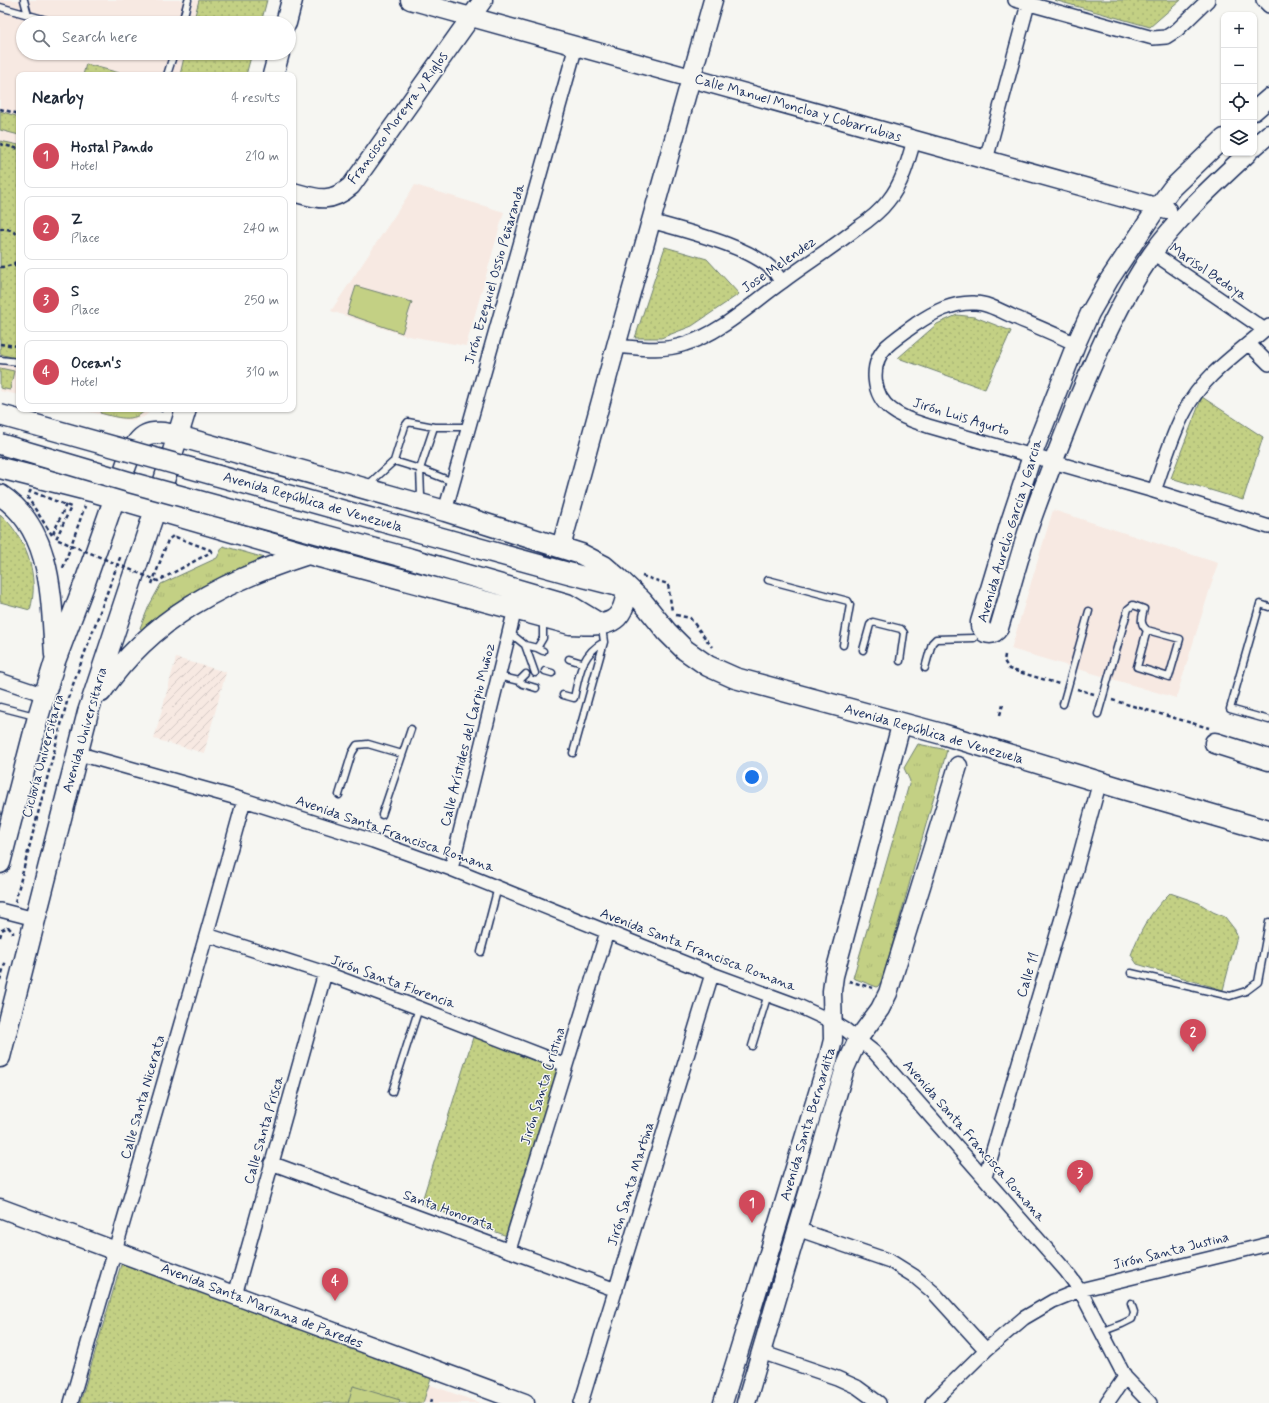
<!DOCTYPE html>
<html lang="en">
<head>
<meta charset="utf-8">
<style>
	body { margin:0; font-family:Mynerve,sans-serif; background:#f6f6f7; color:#1f2937 }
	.controls { position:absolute; right:12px; top:12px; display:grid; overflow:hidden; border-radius:8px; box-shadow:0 1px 3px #0004 }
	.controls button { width:36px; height:36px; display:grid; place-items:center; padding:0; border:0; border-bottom:1px solid #e0e1e3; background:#fff; color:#1f2937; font:20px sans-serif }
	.you { position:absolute; left:752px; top:777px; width:14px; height:14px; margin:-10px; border:3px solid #fff; border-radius:50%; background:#1a73e8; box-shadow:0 0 0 6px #1a73e833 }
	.badge { display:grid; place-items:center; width:26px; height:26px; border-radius:50%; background:#d1495b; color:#fff; font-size:13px; font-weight:700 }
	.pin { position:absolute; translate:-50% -33px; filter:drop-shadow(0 1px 2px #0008) }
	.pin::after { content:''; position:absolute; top:21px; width:14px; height:12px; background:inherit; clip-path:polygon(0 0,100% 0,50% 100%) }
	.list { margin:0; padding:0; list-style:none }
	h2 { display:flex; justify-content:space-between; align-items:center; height:52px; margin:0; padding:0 16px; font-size:17px }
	h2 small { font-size:13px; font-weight:400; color:#747a83 }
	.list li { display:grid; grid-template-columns:26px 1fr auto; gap:12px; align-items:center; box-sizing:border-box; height:64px; margin:0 8px 8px; padding:0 8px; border:1px solid #e0e1e3; border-radius:8px }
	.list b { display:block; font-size:15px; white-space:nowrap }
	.list p { margin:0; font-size:13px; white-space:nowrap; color:#747a83 }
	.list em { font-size:13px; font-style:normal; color:#747a83 }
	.icon { flex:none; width:22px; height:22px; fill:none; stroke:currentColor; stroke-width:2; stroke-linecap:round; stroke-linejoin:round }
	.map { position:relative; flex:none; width:1269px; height:1403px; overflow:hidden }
	.search { position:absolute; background:#fff; box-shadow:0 1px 3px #0004; left:16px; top:16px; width:280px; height:44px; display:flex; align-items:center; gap:10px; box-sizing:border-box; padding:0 14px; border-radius:22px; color:#747a83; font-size:15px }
	.panel { position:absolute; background:#fff; box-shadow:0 1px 3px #0004; left:16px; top:72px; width:280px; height:340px; border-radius:8px }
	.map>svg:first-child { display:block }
</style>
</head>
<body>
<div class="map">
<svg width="1269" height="1403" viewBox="0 0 1269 1403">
	<defs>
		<pattern id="industrial-furrows" width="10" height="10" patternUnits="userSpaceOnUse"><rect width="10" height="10" fill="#f7e9e2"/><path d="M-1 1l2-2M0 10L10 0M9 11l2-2" fill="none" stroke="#d3c8c4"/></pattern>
		<pattern id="grass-tufts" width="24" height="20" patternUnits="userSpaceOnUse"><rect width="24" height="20" fill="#c3d084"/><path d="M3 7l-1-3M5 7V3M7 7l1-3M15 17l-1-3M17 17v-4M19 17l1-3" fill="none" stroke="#a7b374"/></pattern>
		<pattern id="park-dots" width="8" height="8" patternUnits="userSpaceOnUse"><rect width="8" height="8" fill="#c3d084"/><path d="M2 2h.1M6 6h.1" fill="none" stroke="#a7b374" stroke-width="1.8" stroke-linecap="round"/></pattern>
	</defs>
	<rect width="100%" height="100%" fill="#f6f6f2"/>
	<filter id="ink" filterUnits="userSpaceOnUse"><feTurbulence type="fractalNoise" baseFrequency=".025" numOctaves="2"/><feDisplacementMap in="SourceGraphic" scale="8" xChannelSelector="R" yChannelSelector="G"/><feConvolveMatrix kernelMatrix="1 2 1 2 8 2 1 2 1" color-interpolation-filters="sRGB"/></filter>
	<g filter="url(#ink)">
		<path fill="#f7e9e2" d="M 0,0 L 267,0 L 261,23 L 23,23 L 23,53 L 252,53 L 246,75 L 19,75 L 19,395 L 0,391 Z
			M 415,185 L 504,212 L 466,346 L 403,335 L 331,311 Z
			M 77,409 L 153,409 L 144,417 L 133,420 L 126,420 Z
			M 1053,510 L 1218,563 L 1176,698 L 1011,649 Z
			M 428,1384 L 480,1403 L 423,1403 Z"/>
		<path fill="url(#industrial-furrows)" d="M 176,658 L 226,672 L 204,753 L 154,739 Z"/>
		<path fill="url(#grass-tufts)" stroke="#6f8071" d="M 101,409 L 146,409 C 135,424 115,417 100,413 Z
			M 223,546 L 265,558 L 164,613 L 142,630 L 140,628 L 149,606 L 161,584 L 217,558 Z
			M 918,744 L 947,750 L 882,981 L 877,987 L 853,978 L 910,781 L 904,768 Z"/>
		<path fill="url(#park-dots)" stroke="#6f8071" d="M 199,0 L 267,0 L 261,23 L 193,23 Z
			M 1054,0 L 1181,0 L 1150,27 Z
			M 185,53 L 252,53 L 246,75 L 180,75 Z
			M 86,64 L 127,75 L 83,75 Z
			M 0,111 L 19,117 L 19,135 L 0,130 Z
			M 0,141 L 19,145 L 19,359 L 0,354 Z
			M 665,247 L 707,259 L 739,294 L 692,326 L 661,338 L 635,338 Z
			M 957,315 L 975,317 L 1011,331 L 985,389 L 898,358 L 937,324 Z
			M 0,368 L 14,371 L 10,390 L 0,388 Z
			M 1202,397 L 1263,437 L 1243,500 L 1171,478 Z
			M 0,514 C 26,537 40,576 30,610 L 0,602 Z
			M 1170,893 L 1199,903 L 1213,912 L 1225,917 L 1235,930 L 1237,936 L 1223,990 L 1137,964 L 1131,955 C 1139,932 1152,910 1170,893 Z
			M 475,1031 L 558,1067 L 507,1236 L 421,1204 Z
			M 122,1261 L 431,1378 L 423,1403 L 80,1403 Z"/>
		<path fill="#c3d084" stroke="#6f8071" d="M 356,286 L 412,302 L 402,333 L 347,314 Z
			M 353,1386 L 400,1400 L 399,1403 L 348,1403 Z"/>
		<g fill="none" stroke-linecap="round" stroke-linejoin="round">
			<g stroke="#1b2f5e" stroke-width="9">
				<path id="lane" d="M 24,0 L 28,15
					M 0,7 L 57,23
					M 182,23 L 188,0
					M 163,53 L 173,56
					M 167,75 L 174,53
					M 0,360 L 19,362
					M 434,427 L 420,469 L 453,482
					M 394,461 L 420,469 L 421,496 L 423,501
					M 368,485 L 394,461 L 405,426 L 408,422 L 434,427 L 469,427
					M 768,580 L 848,601 L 850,605 L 843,645
					M 1269,607 L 1260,604 L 1230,709 L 1269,720
					M 509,632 L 525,645 L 537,648
					M 525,645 L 535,673
					M 863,650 L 870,625 L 873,622 L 901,629 L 904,633 L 900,661
					M 543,651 L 537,648 L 543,638 L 543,621
					M 569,659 L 582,663
					M 925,668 L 932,643 L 936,639 L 974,638
					M 545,671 L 552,673
					M 498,676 L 519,681 L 526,674
					M 519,681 L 523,684 L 536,688
					M 563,695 L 574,698 C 579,675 581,654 604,642 L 602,627
					M 1063,704 L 1089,611
					M 0,707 L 35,716
					M 1098,714 L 1128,609 L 1133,605 L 1144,609 C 1142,617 1139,624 1147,630 L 1180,639 L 1169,677 L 1137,667 L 1147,630
					M 573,753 L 604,642
					M 339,795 L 352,753 L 357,745 L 368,744 L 402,754
					M 382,815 L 411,729
					M 481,952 L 498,887
					M 1131,973 L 1230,996 L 1246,991 L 1258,982 L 1269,922
					M 752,1046 L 768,994
					M 392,1092 L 419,1008
					M 1101,1332 L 1122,1324 L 1132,1319 L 1134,1312 L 1131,1303"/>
			</g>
			<g stroke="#1b2f5e" stroke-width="16">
				<path id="street" d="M 1015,0 L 1153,38 L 1166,37 L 1177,30 L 1208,0
					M 1263,0 L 1269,6
					M 986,160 L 1028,4
					M 651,221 C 685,231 751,246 775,272 C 777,275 779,279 782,282
					M 1153,253 L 1265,330
					M 1076,344 C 1055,334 1033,325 1012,316 C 1001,311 987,303 975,303 C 952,302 934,312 916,324 C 906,331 896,338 887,346 C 869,364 872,396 892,410 C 902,418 916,422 928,426 L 1154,491 L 1269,527
					M 1249,344 L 1269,364
					M 616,346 C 639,348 662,352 685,344 C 721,333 751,304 782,282 C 806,264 832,248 856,229 C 868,221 879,213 888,201 C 902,184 908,162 914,140
					M 1154,491 C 1164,464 1171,436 1185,411 C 1203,375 1240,352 1269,326
					M 445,511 L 576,46
					M 0,680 L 45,695
					M 76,753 L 244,800 L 373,841 L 451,869 L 712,974 L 796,1005 L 833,1022 L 846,1030 L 874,1052 L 1066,1271 L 1080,1290 L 1125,1377 L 1150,1403
					M 451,869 L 515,609
					M 0,910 L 35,919
					M 207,935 L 325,973 L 419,1008 L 566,1065
					M 271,1163 L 616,1290
					M 985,1177 L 1072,884 L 1100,781
					M 797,1229 L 890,1261 L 914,1276 L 933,1292 L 986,1350
					M 509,1250 L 607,932
					M 235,1295 L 325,973
					M 761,1352 L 837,1378 L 857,1387 L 879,1403
					M 71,1403 C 128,1202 189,1002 244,800
					M 581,1403 L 712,974
					M 932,1403 L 986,1350 L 1024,1318 L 1053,1301 L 1080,1290 L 1269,1244
					M 1107,1403 L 1125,1377"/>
			</g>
			<g stroke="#1b2f5e" stroke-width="21">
				<path id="secondary" d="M 410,0 L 1167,210
					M 1254,111 L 1269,98
					M 1224,138 L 1172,188 L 1157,208 L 1109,280 L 1090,313 L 1076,344 L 1032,456 L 1010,522 L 980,622 L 980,626 L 985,633 C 991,635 995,634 999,628 C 1009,595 1018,560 1029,527 C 1044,484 1061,442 1078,399 C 1099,349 1121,299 1152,254 C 1179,216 1214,185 1248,153
					M 1254,147 L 1269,134
					M 293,192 C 318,199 330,204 351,186 L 483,0
					M 561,547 L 616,346 L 713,0
					M 0,1208 C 176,1272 349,1339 525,1403
					M 723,1403 L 828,1060 L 833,1040 L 832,991 L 834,976 L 899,733 L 903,724
					M 746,1403 L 845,1068 L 858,1039 L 880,1009 L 888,993 L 958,766"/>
			</g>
			<g stroke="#1b2f5e" stroke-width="23">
				<path id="primary" d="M 286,23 L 292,0
					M 273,75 L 279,53
					M 0,468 L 91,491 L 308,554 L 570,624 C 603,625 624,629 627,588
					M 0,495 C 53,529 51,599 55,655
					M 416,531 L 568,573 L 627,588
					M 408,558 L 567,604 L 600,624
					M 101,692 C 152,617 224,581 308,554
					M 1215,743 L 1269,760
					M 0,863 L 38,717 L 55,661 L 84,585 L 128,460 C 139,432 149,429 178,436 L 445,511 L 581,554 L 604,566 L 618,578 L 642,601 L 667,632 L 685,650 L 708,666 L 735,678 L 942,734 L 1123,789 L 1269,831
					M 0,1057 L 88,712 L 155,510 L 186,409"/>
			</g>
			<path stroke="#1b2f5e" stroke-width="2.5" stroke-dasharray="4 3" stroke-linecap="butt" d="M 0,109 L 19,114
				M 0,144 L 19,149
				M 0,229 C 8,228 14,230 19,237
				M 14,264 L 19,272
				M 0,267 C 8,267 14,265 19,259
				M 0,344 L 19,346
				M 161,412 L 162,409
				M 53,534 L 67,502
				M 63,568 L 85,506
				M 642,576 L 668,584 L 672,611
				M 152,584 L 168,540 L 173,536 L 213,551
				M 676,615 L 690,618 L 712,647
				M 1005,655 L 1004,661 L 1009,669 L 1059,684
				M 1077,689 L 1094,694
				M 1112,700 L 1209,728
				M 1000,715 L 1003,704
				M 15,902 L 68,698 L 121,555
				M 8,927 L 13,932 L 13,934
				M 0,937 L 2,930 L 8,927 L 8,926
				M 0,980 L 6,960
				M 849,981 L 873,988
				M 431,1403 L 432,1399"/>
			<use href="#lane" stroke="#f6f6f2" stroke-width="6"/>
			<use href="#street" stroke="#f6f6f2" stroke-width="13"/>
			<use href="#secondary" stroke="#f6f6f2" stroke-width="18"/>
			<use href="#primary" stroke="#f6f6f2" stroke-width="20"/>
			<g stroke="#1b2f5e" stroke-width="23" stroke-linecap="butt">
				<path id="primary-bridge" d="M 0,415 L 416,531
					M 0,444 L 129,482 L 408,558"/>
			</g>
			<path stroke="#1b2f5e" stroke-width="2.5" stroke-dasharray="4 3" stroke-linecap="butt" d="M 52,535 L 28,498 L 30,491 L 71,507 L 56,539 L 158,581 L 213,551"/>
			<use href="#primary-bridge" stroke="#f6f6f2" stroke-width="20"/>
		</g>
	</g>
	<g text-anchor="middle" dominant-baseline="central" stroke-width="3" stroke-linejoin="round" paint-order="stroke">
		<g font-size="14" fill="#1b2f5e" stroke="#f6f6f2">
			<text transform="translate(798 108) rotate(16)">Calle Manuel Moncloa y Cobarrubias</text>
			<text transform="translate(398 118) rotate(-54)">Francisco Moreyra y Riglos</text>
			<text transform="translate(779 265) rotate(-35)">Jose Melendez</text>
			<text transform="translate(1208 272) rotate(34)">Marisol Bedoya</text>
			<text transform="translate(495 274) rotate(-74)">Jirón Ezequiel Ossio Peñaranda</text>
			<text transform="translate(961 417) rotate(17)">Jirón Luis Agurto</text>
			<text transform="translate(313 502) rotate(16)">Avenida República de Venezuela</text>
			<text transform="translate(1010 531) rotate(-73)">Avenida Aurelio Garcia y Garcia</text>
			<text transform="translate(85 730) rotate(-74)">Avenida Universitaria</text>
			<text transform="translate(934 734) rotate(16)">Avenida República de Venezuela</text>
			<text transform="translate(468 735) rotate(-76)">Calle Arístides del Carpio Muñoz</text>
			<text transform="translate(43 756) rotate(-75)">Ciclovía Universitaria</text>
			<text transform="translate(395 834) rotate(19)">Avenida Santa Francisca Romana</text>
			<text transform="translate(698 950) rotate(21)">Avenida Santa Francisca Romana</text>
			<text transform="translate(1028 975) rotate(-73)">Calle 11</text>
			<text transform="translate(393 982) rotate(20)">Jirón Santa Florencia</text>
			<text transform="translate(543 1086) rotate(-73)">Jirón Santa Cristina</text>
			<text transform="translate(143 1097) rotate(-74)">Calle Santa Nicerata</text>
			<text transform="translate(808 1124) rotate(-73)">Avenida Santa Bernardita</text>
			<text transform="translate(264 1130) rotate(-74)">Calle Santa Prisca</text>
			<text transform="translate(974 1141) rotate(49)">Avenida Santa Francisca Romana</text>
			<text transform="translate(631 1184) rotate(-73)">Jirón Santa Martina</text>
			<text transform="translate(449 1211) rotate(20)">Santa Honorata</text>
			<text transform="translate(1171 1251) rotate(-14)">Jirón Santa Justina</text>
			<text transform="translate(262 1306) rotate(21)">Avenida Santa Mariana de Paredes</text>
		</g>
	</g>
</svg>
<div class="controls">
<button>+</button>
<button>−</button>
<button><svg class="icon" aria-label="locate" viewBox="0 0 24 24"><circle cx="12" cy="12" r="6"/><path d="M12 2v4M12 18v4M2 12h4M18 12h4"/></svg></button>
<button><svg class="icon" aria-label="layers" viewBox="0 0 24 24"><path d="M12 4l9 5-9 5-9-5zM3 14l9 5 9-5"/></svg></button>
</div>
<div class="you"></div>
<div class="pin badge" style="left:752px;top:1223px">1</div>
<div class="pin badge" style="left:1193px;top:1052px">2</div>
<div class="pin badge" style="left:1080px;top:1193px">3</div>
<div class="pin badge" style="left:335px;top:1301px">4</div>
<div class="search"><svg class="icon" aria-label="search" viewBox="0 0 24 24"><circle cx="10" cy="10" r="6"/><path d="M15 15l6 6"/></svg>Search here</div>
<section class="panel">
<h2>Nearby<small>4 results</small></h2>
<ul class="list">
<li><span class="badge">1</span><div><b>Hostal Pando</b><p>Hotel</p></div><em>210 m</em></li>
<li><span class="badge">2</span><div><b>Z</b><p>Place</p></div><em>240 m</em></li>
<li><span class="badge">3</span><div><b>S</b><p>Place</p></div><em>250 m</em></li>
<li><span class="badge">4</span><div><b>Ocean's</b><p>Hotel</p></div><em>310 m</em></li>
</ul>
</section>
</div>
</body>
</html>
